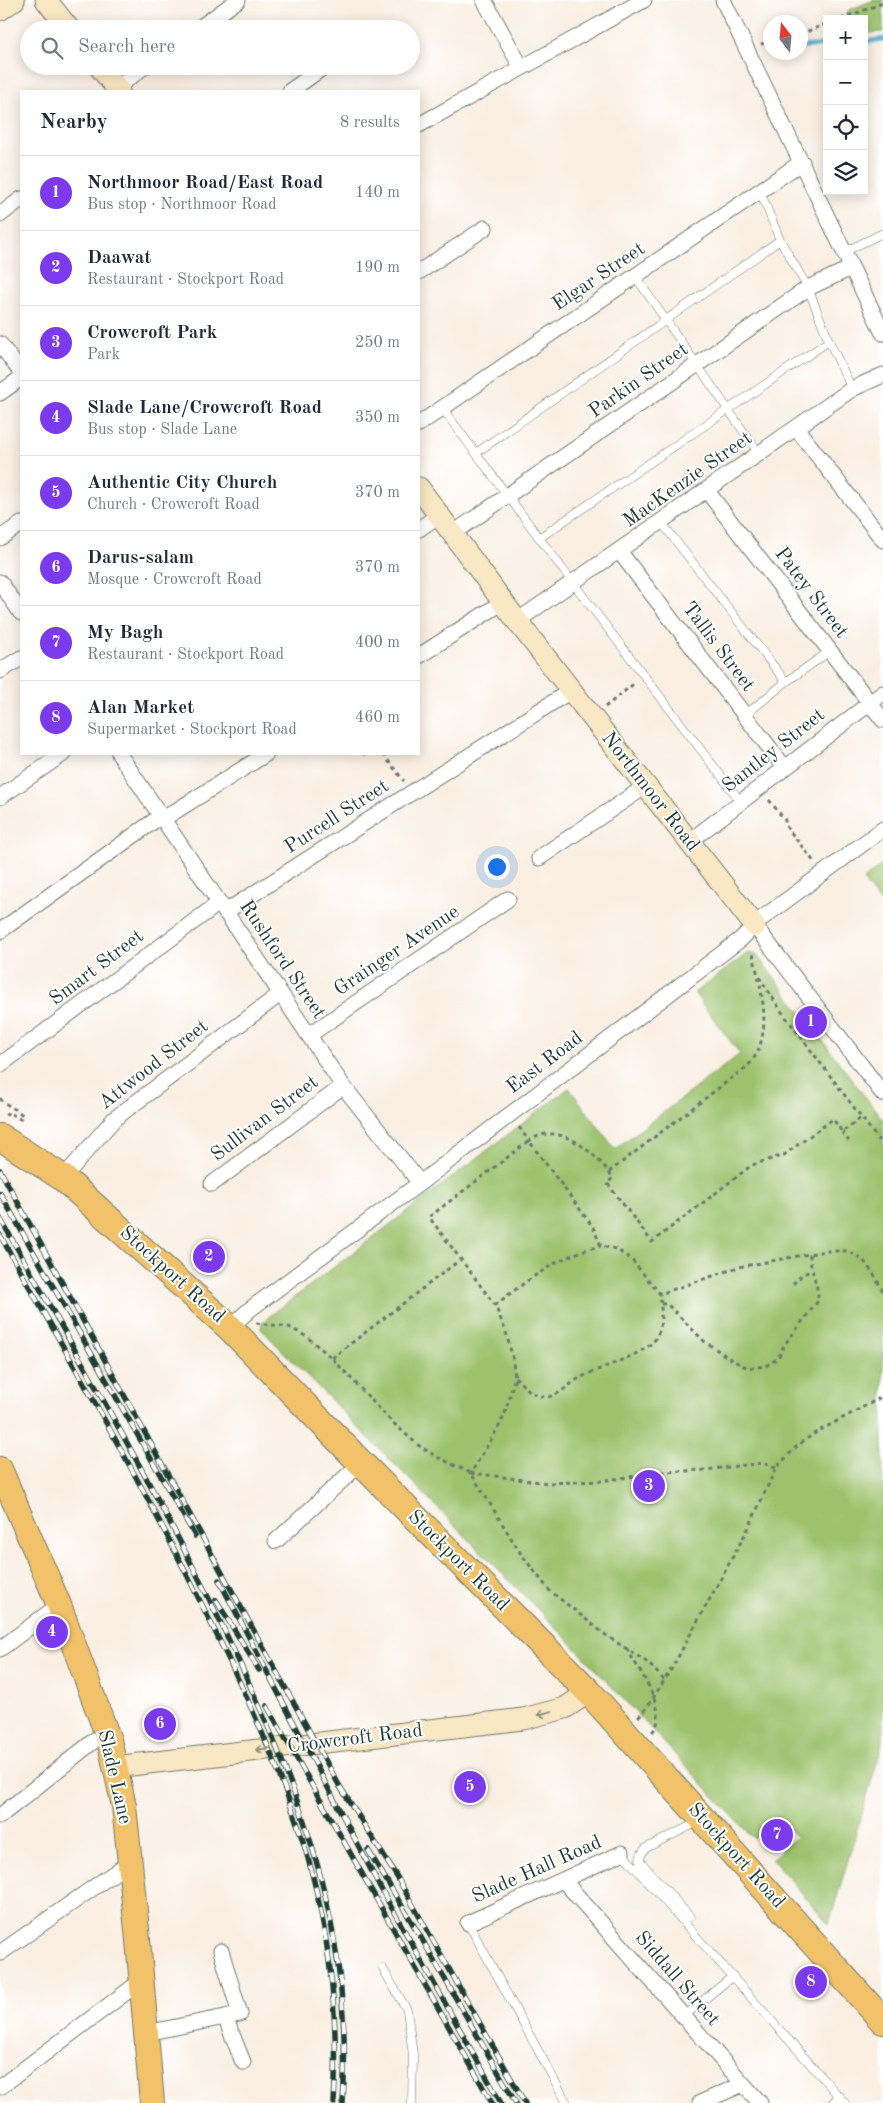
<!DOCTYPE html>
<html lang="en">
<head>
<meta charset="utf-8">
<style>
	body { margin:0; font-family:"Old Standard TT",serif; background:#f2f2f3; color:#1f2937 }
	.controls { position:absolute; right:15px; top:15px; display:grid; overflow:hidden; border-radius:0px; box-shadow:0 2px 12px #0003 }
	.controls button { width:45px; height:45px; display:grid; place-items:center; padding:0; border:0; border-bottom:1px solid #e0e1e3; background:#fff; color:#1f2937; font:25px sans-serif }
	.compass { position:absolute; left:763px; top:15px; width:45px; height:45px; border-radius:50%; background:#fff; box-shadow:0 2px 12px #0003; rotate:344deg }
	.you { position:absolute; left:496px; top:866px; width:18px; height:18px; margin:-12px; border:4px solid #fff; border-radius:50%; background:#1a73e8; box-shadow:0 0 0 8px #1a73e833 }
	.badge { display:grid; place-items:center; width:32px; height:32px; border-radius:50%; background:#7c3aed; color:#fff; font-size:16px; font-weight:700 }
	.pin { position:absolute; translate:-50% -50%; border:2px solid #fff; box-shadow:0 1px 5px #0006 }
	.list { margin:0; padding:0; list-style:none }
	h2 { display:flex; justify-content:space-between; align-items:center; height:65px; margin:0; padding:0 20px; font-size:21px }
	h2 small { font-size:16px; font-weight:400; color:#747a83 }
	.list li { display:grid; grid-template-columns:32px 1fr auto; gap:15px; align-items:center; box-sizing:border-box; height:75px; padding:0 20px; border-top:1px solid #e0e1e3 }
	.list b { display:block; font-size:19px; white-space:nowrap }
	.list p { margin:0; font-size:16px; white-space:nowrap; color:#747a83 }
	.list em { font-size:16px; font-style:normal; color:#747a83 }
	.icon { flex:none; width:28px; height:28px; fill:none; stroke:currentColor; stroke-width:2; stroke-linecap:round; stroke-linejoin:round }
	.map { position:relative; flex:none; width:883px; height:2103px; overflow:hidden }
	.search { position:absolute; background:#fff; box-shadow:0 2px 12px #0003; left:20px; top:20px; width:400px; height:55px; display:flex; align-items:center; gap:12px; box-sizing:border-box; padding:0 18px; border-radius:28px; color:#747a83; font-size:19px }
	.panel { position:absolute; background:#fff; box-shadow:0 2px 12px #0003; left:20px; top:90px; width:400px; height:665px; border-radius:0px }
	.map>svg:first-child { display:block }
</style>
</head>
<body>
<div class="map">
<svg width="883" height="2103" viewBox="0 0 883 2103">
	<rect width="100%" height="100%" fill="#fff"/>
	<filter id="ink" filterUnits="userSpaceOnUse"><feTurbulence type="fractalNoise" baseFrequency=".02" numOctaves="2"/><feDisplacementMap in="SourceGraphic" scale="10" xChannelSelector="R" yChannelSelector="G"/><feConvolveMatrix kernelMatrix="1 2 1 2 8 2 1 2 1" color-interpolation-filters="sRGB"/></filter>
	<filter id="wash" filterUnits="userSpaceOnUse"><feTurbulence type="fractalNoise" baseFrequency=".0096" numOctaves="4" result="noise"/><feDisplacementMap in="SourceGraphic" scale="20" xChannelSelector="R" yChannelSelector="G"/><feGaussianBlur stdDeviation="1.12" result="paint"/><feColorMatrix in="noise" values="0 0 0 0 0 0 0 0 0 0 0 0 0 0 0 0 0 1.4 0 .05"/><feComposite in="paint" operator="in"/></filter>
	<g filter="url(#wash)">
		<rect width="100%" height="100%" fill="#faefe2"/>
		<path fill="#9cc26d" stroke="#5e8050" d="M 874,0 L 883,0 L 883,32 L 864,33 L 864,19 L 844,19 L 849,10 Z
			M 883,864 L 883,906 L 863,880 Z
			M 748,953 L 757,955 L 883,1120 L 883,1742 L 829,1924 L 772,1859 L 796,1837 L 779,1817 L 754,1839 L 568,1640 L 261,1329 L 262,1322 L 569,1088 L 615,1149 L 740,1054 L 694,993 Z"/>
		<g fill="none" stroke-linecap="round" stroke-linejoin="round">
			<path stroke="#4caccb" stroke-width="5" d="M 864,42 L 883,39
				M 800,47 L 827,45
				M 769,50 L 770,50"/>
		</g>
	</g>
	<g filter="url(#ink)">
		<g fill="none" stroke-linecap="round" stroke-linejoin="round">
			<g stroke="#6c7b71" stroke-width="9">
				<path id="lane" d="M 760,191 L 780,240
					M 844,252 L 883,233
					M 635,276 L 760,455
					M 829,341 L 852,389
					M 442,408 L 573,583 L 741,802
					M 476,453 L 780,240 L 808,288 L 829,341 L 539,538
					M 661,522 L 786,682 L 745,715
					M 786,682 L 830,651
					M 622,1853 L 845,2103
					M 690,1917 L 640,1861 C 640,1855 642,1852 646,1848 L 698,1822
					M 468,1923 L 567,2103
					M 383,1969 L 407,2010 L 413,2055 L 412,2103
					M 684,2016 L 733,1976
					M 832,2103 L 840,2096"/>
			</g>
			<g stroke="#6c7b71" stroke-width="17">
				<path id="street" d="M 484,0 L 521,67
					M 723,0 L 883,333
					M 198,29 L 238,0
					M 116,88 L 145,66
					M 290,91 L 325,66
					M 419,125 L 644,0
					M 0,215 L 21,199
					M 419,272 L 485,228
					M 0,344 L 21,372
					M 0,393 L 21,378
					M 419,424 L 802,162
					M 797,429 L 883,540
					M 707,491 L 883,720
					M 419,529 L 439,515
					M 452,534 L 808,288 L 851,268
					M 0,538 L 21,524
					M 619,551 L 785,768
					M 0,582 L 21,613
					M 517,621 L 852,389 L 883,375
					M 419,656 L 503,602
					M 0,671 L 21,658
					M 119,754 L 343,1086 L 420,1183
					M 0,797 L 63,754
					M 163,819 L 266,754
					M 690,841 L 883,693
					M 539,858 L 646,786
					M 225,912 L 572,690
					M 755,926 L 883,1094
					M 0,931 L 161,816
					M 309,1035 L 508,899
					M 0,1065 L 219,903
					M 63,1178 L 114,1119 L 280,994
					M 212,1184 L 343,1086
					M 230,1328 L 249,1310 L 420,1183 L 741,939 L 761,919 L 883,829
					M 276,1541 L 361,1463
					M 0,1649 L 59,1605
					M 0,1816 L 105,1732
					M 564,1881 L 760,2103
					M 468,1923 L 622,1853
					M 0,1953 L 130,1862
					M 225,2017 L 243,2062
					M 146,2033 L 240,2014 L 221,1951
					M 0,2087 L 141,1981
					M 700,2103 L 743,2084"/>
			</g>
			<g stroke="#6c7b71" stroke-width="23">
				<path id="secondary" d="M 46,0 L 69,29
					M 0,10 L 14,0
					M 99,66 L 119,91
					M 419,488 L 517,621 L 755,926
					M 114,1767 L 523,1719 L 565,1708 L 589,1692"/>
			</g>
			<g stroke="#6c7b71" stroke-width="26">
				<path id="primary" d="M 0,1469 L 59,1605 L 109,1740 L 124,1806 L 138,1940 L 152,2103"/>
			</g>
			<g stroke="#6c7b71" stroke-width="28">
				<path id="highway" d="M 0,1137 L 63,1178 L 230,1328 L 361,1463 L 589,1692 L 883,2021"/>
			</g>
			<path stroke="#6c7b71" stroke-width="3" stroke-dasharray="4 4" stroke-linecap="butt" d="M 841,19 L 883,3
				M 800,34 L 827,24
				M 761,44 L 770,42
				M 605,707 L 636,682
				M 363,754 L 365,754
				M 383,754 L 404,781
				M 769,800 L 785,820 L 785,825 L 815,863
				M 759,977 L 782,1012 L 883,1146
				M 0,1098 L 2,1101 L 23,1115 L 20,1119 L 8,1112 L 5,1117
				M 519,1127 L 529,1141 C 558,1120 591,1150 609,1172 L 737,1074 C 743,1070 750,1065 754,1058 C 773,1027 760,986 753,954
				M 842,1132 L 849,1141
				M 609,1172 L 613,1178 L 607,1183 L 652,1242 L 752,1165 L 784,1155 L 833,1119 L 842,1132 L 862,1117
				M 793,1284 L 802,1275 L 812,1270
				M 661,1304 L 667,1304 L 704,1341 L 732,1360 L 748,1368 L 766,1366 L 778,1358 L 784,1345 L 818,1301 C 819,1284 809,1269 810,1253
				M 495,1305 C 527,1281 560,1254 601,1246
				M 256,1323 L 289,1327 L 307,1337 L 332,1358 L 391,1421 L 418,1445 L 437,1457 L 471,1473 L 521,1554 L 549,1590 L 607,1636 L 648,1663 L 664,1680
				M 332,1358 L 461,1259
				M 515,1377 C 523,1386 534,1397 547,1397 C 559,1396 570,1383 580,1378 C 600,1367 638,1357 653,1342 C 664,1331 661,1307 660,1294
				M 776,1468 L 763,1463 L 704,1470 L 663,1472 L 600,1481 L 548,1483 L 471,1473 L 501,1423 L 506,1410 L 515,1377 L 512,1356 L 506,1332 L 495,1305 L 429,1217 L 529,1141 L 593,1227 L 601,1246 L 616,1249 L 631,1259 L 660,1294 L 739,1267 L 825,1251 L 846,1251 L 854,1254 L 863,1260 L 873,1273 L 883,1291
				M 627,1649 C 637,1668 672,1713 652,1732
				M 638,1717 L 646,1709 L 672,1668 L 748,1529 L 776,1468 L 798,1445 L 815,1433 L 878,1399 L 883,1394"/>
			<use href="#lane" stroke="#fff" stroke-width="8"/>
			<use href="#street" stroke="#fff" stroke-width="15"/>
			<use href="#secondary" stroke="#fae7c3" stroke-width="21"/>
			<use href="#primary" stroke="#f2c26a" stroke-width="24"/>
			<use href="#highway" stroke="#f2c26a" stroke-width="26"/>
			<g stroke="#1f3d34" stroke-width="5.5">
				<path id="rail" d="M 0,1170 L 339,1785 L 397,1877 L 525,2103
					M 0,1193 L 195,1536
					M 0,1218 C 74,1349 150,1478 216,1613 C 293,1773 355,1920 343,2103
					M 0,1235 C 68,1356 139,1476 200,1601 C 236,1673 271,1746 297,1823 C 327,1911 340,2009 334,2103
					M 219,1580 L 380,1887 L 501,2103
					M 216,1600 L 259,1670
					M 267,1706 L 492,2103
					M 368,1850 L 419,1934 L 516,2103"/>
			</g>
			<use href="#rail" stroke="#fff" stroke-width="4" stroke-dasharray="11" stroke-linecap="butt"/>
		</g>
		<defs><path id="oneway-shaft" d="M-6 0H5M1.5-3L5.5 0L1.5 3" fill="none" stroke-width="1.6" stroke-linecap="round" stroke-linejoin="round" transform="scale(1.25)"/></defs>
		<g stroke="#8c927c">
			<use href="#oneway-shaft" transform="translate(545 1713) rotate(164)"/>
			<use href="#oneway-shaft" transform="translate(263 1749) rotate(173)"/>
		</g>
	</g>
	<g text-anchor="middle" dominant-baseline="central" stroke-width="4" stroke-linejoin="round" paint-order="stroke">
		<g font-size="20" fill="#1f3d34" stroke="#fff">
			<text transform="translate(599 277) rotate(-34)">Elgar Street</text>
			<text transform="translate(639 381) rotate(-35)">Parkin Street</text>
			<text transform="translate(688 480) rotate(-35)">MacKenzie Street</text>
			<text transform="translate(811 593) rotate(53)">Patey Street</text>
			<text transform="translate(718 647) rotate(53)">Tallis Street</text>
			<text transform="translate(774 751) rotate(-38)">Santley Street</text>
			<text transform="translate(650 792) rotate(52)">Northmoor Road</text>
			<text transform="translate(337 817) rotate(-33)">Purcell Street</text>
			<text transform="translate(397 951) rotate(-34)">Grainger Avenue</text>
			<text transform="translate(282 960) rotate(56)">Rushford Street</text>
			<text transform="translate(97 968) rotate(-37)">Smart Street</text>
			<text transform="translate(545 1063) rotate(-37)">East Road</text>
			<text transform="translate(154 1065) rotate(-38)">Attwood Street</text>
			<text transform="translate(265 1119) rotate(-37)">Sullivan Street</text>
			<text transform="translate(172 1275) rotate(42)">Stockport Road</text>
			<text transform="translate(458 1561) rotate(45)">Stockport Road</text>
			<text transform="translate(355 1739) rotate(-7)">Crowcroft Road</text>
			<text transform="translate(114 1777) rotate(77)">Slade Lane</text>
			<text transform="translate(736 1856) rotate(48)">Stockport Road</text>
			<text transform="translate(537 1870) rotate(-24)">Slade Hall Road</text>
			<text transform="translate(677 1979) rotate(49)">Siddall Street</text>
		</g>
	</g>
</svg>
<div class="controls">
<button>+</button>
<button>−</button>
<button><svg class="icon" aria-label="locate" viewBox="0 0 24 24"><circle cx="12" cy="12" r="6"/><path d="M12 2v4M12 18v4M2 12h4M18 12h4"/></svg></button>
<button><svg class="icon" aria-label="layers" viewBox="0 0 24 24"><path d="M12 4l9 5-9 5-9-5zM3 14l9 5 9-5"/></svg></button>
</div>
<svg class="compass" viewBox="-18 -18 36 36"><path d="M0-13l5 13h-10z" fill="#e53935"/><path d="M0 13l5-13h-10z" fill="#747a83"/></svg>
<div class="you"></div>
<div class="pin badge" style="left:811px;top:1022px">1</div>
<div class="pin badge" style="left:209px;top:1257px">2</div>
<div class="pin badge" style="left:649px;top:1486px">3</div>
<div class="pin badge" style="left:52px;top:1632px">4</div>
<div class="pin badge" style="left:470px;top:1787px">5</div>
<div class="pin badge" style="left:160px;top:1724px">6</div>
<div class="pin badge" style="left:777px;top:1835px">7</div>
<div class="pin badge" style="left:811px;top:1982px">8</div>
<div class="search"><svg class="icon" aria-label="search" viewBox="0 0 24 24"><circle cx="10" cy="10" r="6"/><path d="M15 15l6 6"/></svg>Search here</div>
<section class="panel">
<h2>Nearby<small>8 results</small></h2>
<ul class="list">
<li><span class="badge">1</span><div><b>Northmoor Road/East Road</b><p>Bus stop · Northmoor Road</p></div><em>140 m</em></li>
<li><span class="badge">2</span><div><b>Daawat</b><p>Restaurant · Stockport Road</p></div><em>190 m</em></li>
<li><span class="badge">3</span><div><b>Crowcroft Park</b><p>Park</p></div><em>250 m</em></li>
<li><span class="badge">4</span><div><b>Slade Lane/Crowcroft Road</b><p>Bus stop · Slade Lane</p></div><em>350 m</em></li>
<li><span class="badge">5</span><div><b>Authentic City Church</b><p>Church · Crowcroft Road</p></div><em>370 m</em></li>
<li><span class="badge">6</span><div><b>Darus-salam</b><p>Mosque · Crowcroft Road</p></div><em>370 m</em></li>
<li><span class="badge">7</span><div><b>My Bagh</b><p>Restaurant · Stockport Road</p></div><em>400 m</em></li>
<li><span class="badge">8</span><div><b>Alan Market</b><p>Supermarket · Stockport Road</p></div><em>460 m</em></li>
</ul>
</section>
</div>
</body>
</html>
